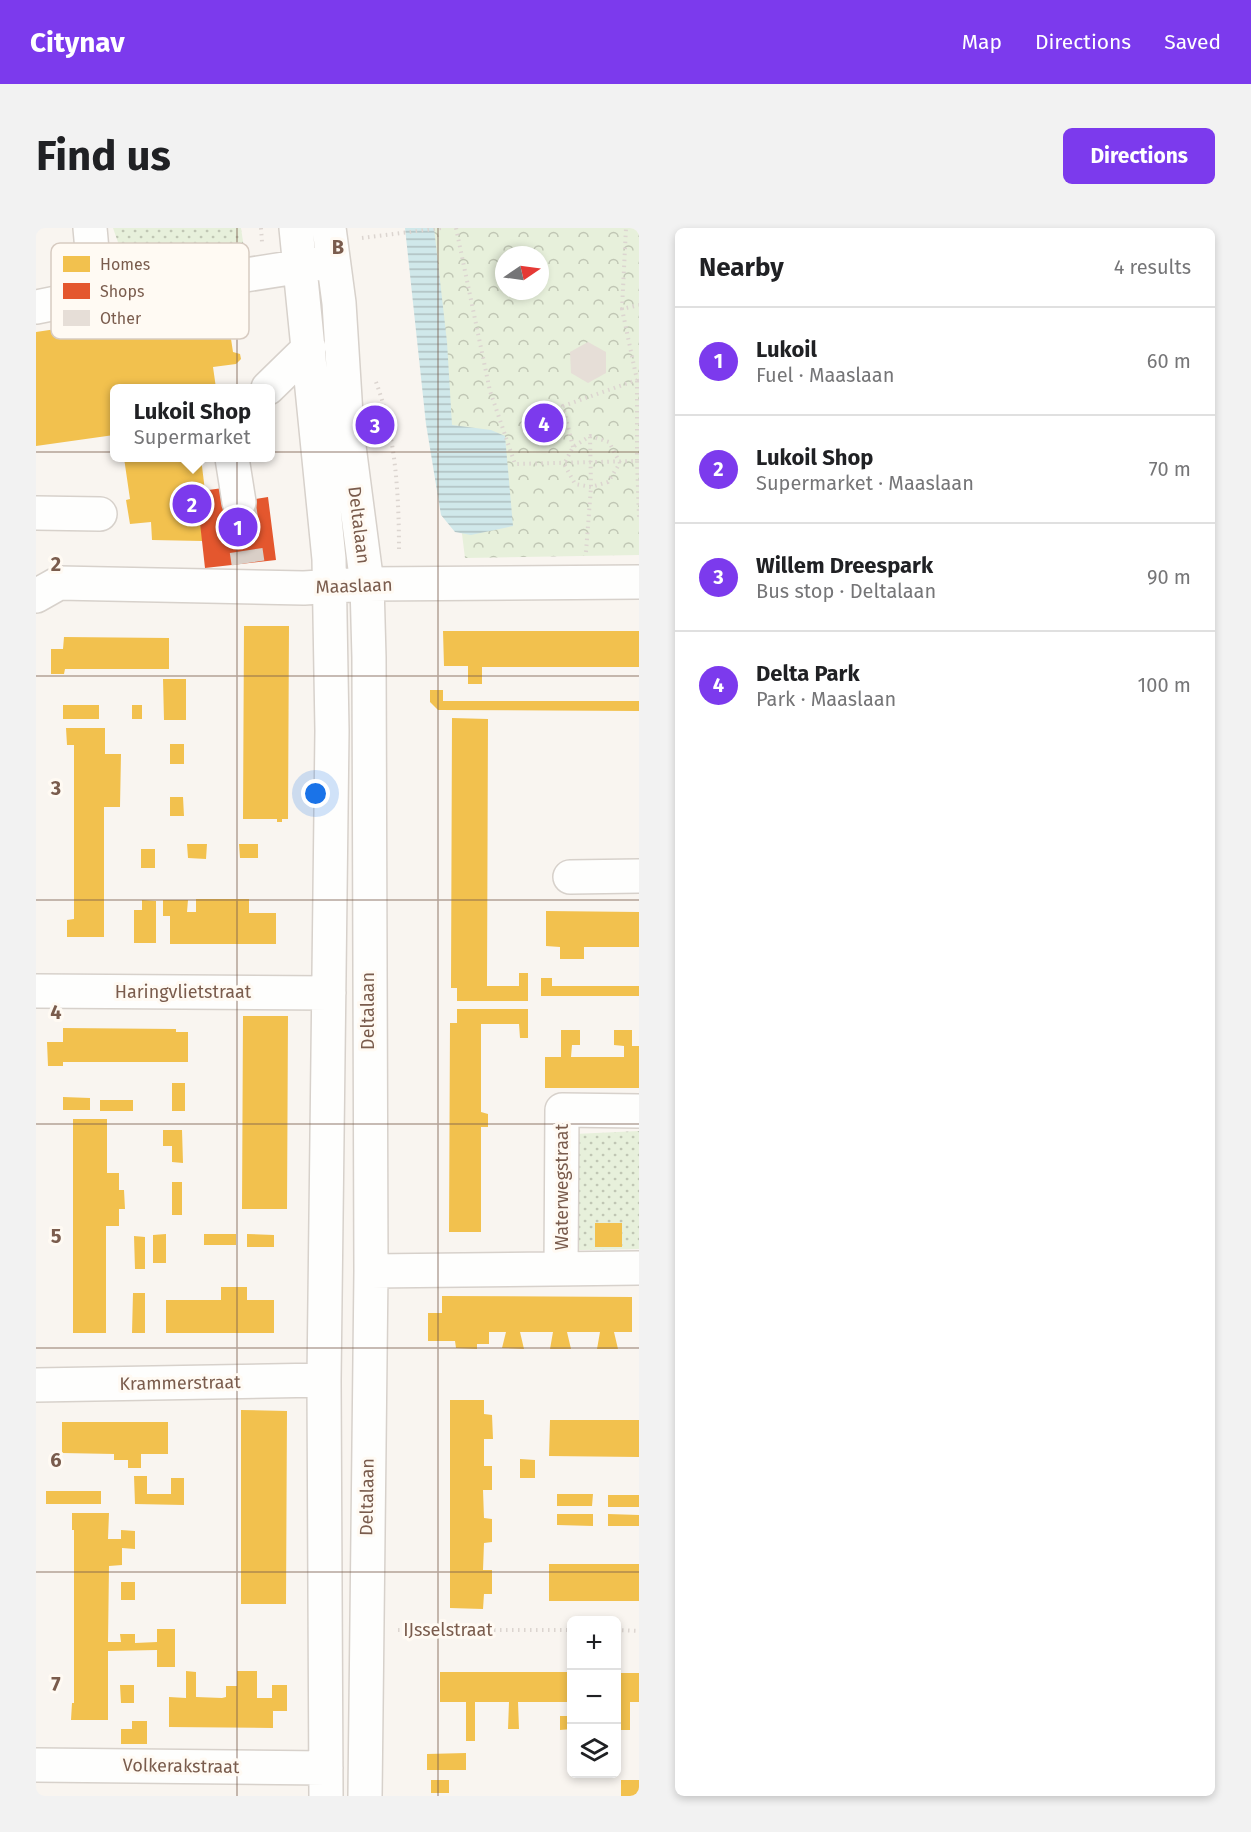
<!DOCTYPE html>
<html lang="en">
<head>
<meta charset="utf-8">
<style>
	body { margin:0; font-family:"Fira Sans",sans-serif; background:#f2f2f2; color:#202124 }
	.controls { position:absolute; right:18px; bottom:18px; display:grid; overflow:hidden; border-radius:9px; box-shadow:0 3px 9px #0003 }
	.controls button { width:54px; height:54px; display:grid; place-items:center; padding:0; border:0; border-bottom:2px solid #e0e0e0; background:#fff; color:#202124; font:30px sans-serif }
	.compass { position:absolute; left:459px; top:18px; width:54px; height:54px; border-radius:50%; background:#fff; box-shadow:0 3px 9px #0003; rotate:77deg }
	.you { position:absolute; left:280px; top:566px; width:21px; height:21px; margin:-15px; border:4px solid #fff; border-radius:50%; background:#1a73e8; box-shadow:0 0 0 9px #1a73e833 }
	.badge { display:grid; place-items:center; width:39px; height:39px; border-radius:50%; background:#7c3aed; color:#fff; font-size:20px; font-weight:700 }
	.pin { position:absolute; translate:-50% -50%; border:3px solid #fff; box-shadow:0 2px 6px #0006 }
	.popup { position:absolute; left:74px; top:156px; width:165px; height:78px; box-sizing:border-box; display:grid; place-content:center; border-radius:9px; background:#fff; filter:drop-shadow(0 2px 4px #0005); font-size:20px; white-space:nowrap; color:#757577 }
	.popup b { font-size:22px; color:#202124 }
	.popup::after { content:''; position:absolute; left:50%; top:100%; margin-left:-12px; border:12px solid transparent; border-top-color:#fff }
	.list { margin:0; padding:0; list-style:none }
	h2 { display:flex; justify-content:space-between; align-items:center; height:78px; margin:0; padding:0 24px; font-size:26px }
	h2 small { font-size:20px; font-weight:400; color:#757577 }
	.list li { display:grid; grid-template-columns:39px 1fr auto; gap:18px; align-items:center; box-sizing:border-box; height:108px; padding:0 24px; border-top:2px solid #e0e0e0 }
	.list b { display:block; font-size:22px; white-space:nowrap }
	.list p { margin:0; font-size:20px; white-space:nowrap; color:#757577 }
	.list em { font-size:20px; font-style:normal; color:#757577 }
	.icon { flex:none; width:33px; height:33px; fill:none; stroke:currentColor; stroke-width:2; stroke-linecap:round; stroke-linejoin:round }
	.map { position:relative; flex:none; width:603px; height:1568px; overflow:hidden; border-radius:9px }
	header { display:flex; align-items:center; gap:36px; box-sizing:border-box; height:84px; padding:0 30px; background:#7c3aed; color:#fff }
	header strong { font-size:28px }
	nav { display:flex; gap:33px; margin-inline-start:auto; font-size:21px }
	.intro { display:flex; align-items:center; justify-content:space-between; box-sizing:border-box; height:144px; padding:0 36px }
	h1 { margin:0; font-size:42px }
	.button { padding:15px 27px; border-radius:9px; background:#7c3aed; color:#fff; font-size:21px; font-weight:700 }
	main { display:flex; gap:36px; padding:0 36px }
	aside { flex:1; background:#fff; border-radius:9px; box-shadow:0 3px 9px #0003 }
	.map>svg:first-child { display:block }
</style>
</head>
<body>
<header>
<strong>Citynav</strong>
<nav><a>Map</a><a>Directions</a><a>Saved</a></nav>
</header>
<div class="intro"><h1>Find us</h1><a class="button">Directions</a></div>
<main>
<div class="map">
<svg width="603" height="1568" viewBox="0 0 603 1568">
	<defs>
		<pattern id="grass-dots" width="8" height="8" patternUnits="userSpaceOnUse" patternTransform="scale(1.5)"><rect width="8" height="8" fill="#e7f0db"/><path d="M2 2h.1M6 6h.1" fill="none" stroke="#c0c6b4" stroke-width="1.8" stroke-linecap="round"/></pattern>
		<pattern id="park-crowns" width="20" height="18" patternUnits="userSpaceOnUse" patternTransform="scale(1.5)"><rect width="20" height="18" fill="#e7f0db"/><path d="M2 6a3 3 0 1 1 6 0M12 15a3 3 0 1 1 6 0" fill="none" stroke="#c0c6b4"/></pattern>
		<pattern id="water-rules" width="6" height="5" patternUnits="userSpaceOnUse" patternTransform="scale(1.5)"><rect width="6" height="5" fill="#d0e8ea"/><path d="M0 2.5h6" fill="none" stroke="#aebfc0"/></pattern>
	</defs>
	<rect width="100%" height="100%" fill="#f9f5f0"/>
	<path fill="url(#grass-dots)" d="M 77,0 L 205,0 L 209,27 L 91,40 Z
		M 603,903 L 603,1021 L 544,1022 L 539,1018 L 538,906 Z"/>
	<path fill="url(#park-crowns)" fill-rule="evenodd" d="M 388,0 L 603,0 L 603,327 L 429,330 ZM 468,27 L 504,27 L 504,63 L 468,63 Z"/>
	<path fill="url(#water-rules)" d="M 369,0 L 398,0 L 411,114 L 416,197 L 455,202 L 469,208 L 477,298 L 435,307 L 419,304 L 405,287 L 390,196 Z"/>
	<path fill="#f2c14e" d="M 190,78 L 197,124 L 204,126 L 205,131 L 200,136 L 177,139 L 180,160 L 78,160 L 78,207 L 0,218 L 0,104 L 168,79 L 168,81 Z
		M 88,230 L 165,230 L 169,263 L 165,263 L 168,286 L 163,286 L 167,313 L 116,312 L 115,294 L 94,296 L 90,272 L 94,271 Z
		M 208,398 L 253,398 L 252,591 L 246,591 L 246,594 L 241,594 L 241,591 L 207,591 Z
		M 407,403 L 603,403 L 603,439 L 446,439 L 446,456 L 432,456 L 432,438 L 408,438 Z
		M 28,409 L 133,410 L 133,441 L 29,441 L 28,446 L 15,446 L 15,421 L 27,421 Z
		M 127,451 L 150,451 L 150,492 L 128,492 Z
		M 394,462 L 407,462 L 407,473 L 603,473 L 603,483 L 402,482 L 394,474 Z
		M 27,477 L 63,477 L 63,491 L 27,491 Z
		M 96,477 L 106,477 L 106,491 L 96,491 Z
		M 416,490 L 452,491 L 451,758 L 483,758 L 483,745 L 492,745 L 492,773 L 421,773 L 421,760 L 415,760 Z
		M 30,500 L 69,500 L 69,526 L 85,526 L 84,579 L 68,579 L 68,709 L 31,709 L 31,692 L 38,691 L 38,517 L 31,517 Z
		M 134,516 L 148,516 L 148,536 L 134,536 Z
		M 134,569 L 147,569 L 148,588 L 134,588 Z
		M 151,616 L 171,616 L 170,631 L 152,630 Z
		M 203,616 L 222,616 L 222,630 L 204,630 Z
		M 105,621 L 119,621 L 119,640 L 105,640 Z
		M 160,671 L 213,671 L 213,685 L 240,685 L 240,716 L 134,716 L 134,688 L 127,688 L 127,672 L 152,672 L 151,684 L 160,684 Z
		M 106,672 L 120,673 L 120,715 L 98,715 L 98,682 L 106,682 Z
		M 510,683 L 603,684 L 603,719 L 548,719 L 548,731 L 524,731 L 524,719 L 510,718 Z
		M 505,750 L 516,750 L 516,758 L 603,758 L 603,768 L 505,768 Z
		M 421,781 L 492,781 L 492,810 L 484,810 L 483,796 L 445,796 L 445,884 L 452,886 L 452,899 L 445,899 L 445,1004 L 413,1004 L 414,795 L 421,795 Z
		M 207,788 L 252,788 L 251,981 L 206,981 Z
		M 27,800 L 140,801 L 140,804 L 152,804 L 152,834 L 27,834 L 27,838 L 12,838 L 11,814 L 27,814 Z
		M 525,802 L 544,802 L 544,817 L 536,817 L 535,829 L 588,829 L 588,818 L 578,817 L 578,802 L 596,802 L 596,818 L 603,818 L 603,860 L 509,860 L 509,829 L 525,829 Z
		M 136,855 L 149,855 L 149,883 L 136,883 Z
		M 27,869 L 54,870 L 54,882 L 27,882 Z
		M 64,872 L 97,872 L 97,883 L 64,883 Z
		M 37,891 L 71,891 L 71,945 L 83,945 L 83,962 L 88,962 L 89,981 L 83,981 L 83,998 L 70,998 L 70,1105 L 37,1105 Z
		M 127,902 L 146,902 L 147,935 L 136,934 L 136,918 L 127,918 Z
		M 136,954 L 146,954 L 146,987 L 136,987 Z
		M 559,995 L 586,995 L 586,1019 L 559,1019 Z
		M 130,1006 L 130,1035 L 117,1035 L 117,1007 Z
		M 168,1006 L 200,1006 L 200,1017 L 168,1017 Z
		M 211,1006 L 238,1007 L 238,1019 L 211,1019 Z
		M 98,1008 L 109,1009 L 109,1041 L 99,1041 Z
		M 185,1059 L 211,1059 L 211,1072 L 238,1072 L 238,1105 L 130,1105 L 130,1072 L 185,1072 Z
		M 97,1065 L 109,1065 L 109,1105 L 96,1105 Z
		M 406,1068 L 596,1069 L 596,1104 L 578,1104 L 582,1121 L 561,1121 L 564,1104 L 531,1104 L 535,1121 L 514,1121 L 517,1104 L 484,1104 L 488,1121 L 466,1120 L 470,1104 L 453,1104 L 453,1116 L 441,1116 L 441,1121 L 420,1120 L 419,1113 L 392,1113 L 392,1085 L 406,1085 Z
		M 414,1172 L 448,1172 L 448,1186 L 456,1187 L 457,1211 L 448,1211 L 448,1238 L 456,1238 L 456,1262 L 447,1262 L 448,1290 L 456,1291 L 456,1314 L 448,1315 L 447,1342 L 456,1342 L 456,1366 L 448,1366 L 447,1381 L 414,1380 Z
		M 205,1182 L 251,1183 L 250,1376 L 205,1376 Z
		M 514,1192 L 603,1192 L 603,1229 L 513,1228 Z
		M 26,1194 L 132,1194 L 132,1226 L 105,1226 L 105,1240 L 92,1240 L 92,1232 L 78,1232 L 78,1226 L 26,1225 Z
		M 484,1231 L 499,1232 L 499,1250 L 484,1250 Z
		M 98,1248 L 111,1248 L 111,1266 L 135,1266 L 135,1250 L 148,1250 L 148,1277 L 99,1276 Z
		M 10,1263 L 65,1263 L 65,1276 L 10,1276 Z
		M 521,1266 L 557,1266 L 556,1278 L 521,1278 Z
		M 572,1267 L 603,1267 L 603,1279 L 572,1279 Z
		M 36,1285 L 73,1285 L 72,1311 L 85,1311 L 85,1302 L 99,1303 L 99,1321 L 86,1320 L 86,1337 L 73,1338 L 72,1414 L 85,1414 L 84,1406 L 99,1406 L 99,1415 L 121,1414 L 121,1401 L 139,1401 L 139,1439 L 121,1439 L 121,1422 L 72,1423 L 72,1492 L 35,1492 L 36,1475 L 38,1475 L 38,1302 L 36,1302 Z
		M 521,1286 L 557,1286 L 557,1298 L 521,1297 Z
		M 572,1286 L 603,1287 L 603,1298 L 572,1298 Z
		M 513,1336 L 603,1336 L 603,1373 L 513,1373 Z
		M 85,1354 L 99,1354 L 99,1372 L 85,1372 Z
		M 150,1443 L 160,1444 L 160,1469 L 186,1470 L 190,1469 L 190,1458 L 201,1458 L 201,1443 L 221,1443 L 221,1470 L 236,1470 L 236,1457 L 251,1457 L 251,1483 L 237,1483 L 237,1500 L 133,1499 L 133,1469 L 150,1470 Z
		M 404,1444 L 536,1444 L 536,1474 L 482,1474 L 483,1501 L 472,1501 L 473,1474 L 439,1474 L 439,1513 L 430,1513 L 430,1474 L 404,1474 Z
		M 580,1445 L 603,1445 L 603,1474 L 594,1474 L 594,1502 L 580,1502 L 584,1475 L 580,1475 Z
		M 84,1457 L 98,1457 L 98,1475 L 85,1475 Z
		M 524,1488 L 536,1488 L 536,1501 L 524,1502 Z
		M 96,1493 L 111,1493 L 111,1516 L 85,1516 L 85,1501 L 96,1501 Z
		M 430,1525 L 430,1542 L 391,1542 L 391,1526 Z
		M 395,1552 L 413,1552 L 413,1565 L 395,1565 Z
		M 585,1552 L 603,1552 L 603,1568 L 585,1568 Z"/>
	<path fill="#e4572e" d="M 187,260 L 189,276 L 232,269 L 240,332 L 169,340 L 163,286 L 168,286 L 165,263 Z"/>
	<path fill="#e6ded7" d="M 552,114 L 570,124 L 570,145 L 552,155 L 535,145 L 534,124 Z"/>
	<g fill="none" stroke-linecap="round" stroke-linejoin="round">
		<path stroke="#d9cfc7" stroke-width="33" stroke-dasharray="33 16" stroke-linecap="butt" d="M 203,274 L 212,335"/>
		<g stroke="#d7d1cb" stroke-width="36">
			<path id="minor" d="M 54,0 L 60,67
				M 260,0 L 293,331 L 296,503 L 288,1152 L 290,1568
				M 293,0 L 303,75 L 311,203 L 331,356 L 333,430 L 335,1043 L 329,1568
				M 0,79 L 60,67 L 152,56 L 286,35
				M 232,160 L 273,120
				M 196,230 L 203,274
				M 0,285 L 64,286
				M 0,368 L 23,355 L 268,360 L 331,356 L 603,354
				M 534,649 L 603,648
				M 0,763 L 293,765
				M 525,1041 L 526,882 L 603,883
				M 335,1043 L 603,1040
				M 0,1157 L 288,1152
				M 0,1537 L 290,1540"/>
		</g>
		<path stroke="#dcd5d0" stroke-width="4" stroke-dasharray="1.5 4.5" stroke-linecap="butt" d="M 225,0 L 226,14
			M 420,0 L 454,163 L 479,236 L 601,233 L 603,289
			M 326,10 L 406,0
			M 586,81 L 590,0
			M 601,153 L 601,233
			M 340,154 C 360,208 363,268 363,324
			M 554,208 L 573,214 L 584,235 L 572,254 L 555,259 L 539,256 L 528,236 L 537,219 Z
			M 537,219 L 527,178 L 601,152 L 586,81 L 603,77
			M 550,324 L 555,259 L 554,208
			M 362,1402 L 536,1402
			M 580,1402 L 603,1403"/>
		<use href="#minor" stroke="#fefefd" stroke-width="33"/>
	</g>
	<path fill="none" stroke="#7a5c4d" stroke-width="1.5" stroke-opacity="0.55" d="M 201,0 L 201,1568M 402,0 L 402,1568M 0,224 L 603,224M 0,448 L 603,448M 0,672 L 603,672M 0,896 L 603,896M 0,1120 L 603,1120M 0,1344 L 603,1344"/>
	<g text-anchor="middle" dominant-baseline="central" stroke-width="6" stroke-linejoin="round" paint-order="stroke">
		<g font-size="18" fill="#7a5c4d" stroke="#fffaf3">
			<text transform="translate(323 297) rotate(83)">Deltalaan</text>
			<text transform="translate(318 358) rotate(-2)">Maaslaan</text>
			<text x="147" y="764">Haringvlietstraat</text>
			<text transform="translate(332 783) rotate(-90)">Deltalaan</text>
			<text transform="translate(526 959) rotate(-90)">Waterwegstraat</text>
			<text transform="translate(144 1155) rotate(-1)">Krammerstraat</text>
			<text transform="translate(331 1269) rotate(-89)">Deltalaan</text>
			<text x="412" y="1402">IJsselstraat</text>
			<text transform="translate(145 1538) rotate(1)">Volkerakstraat</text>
		</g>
	</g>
	<rect x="15" y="15" width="198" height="96" rx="9" fill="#fffaf3" stroke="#d7cbc1" stroke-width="1.5"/>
	<rect x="27" y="28" width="27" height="16" fill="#f2c14e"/>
	<rect x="27" y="55" width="27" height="16" fill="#e4572e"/>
	<rect x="27" y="82" width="27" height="16" fill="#e6ded7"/>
	<g font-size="16" fill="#7a5c4d">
		<text x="64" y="42">Homes</text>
		<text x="64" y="69">Shops</text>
		<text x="64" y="96">Other</text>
	</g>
	<g font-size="20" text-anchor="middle" font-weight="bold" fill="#7a5c4d" stroke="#fffaf3" stroke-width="6" stroke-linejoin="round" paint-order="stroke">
		<text x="302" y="26">B</text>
		<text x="20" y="343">2</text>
		<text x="20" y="567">3</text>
		<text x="20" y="791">4</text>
		<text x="20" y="1015">5</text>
		<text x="20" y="1239">6</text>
		<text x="20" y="1463">7</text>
	</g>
</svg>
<div class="controls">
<button>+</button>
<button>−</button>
<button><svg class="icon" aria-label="layers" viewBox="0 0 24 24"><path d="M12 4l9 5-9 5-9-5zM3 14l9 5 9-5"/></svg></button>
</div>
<svg class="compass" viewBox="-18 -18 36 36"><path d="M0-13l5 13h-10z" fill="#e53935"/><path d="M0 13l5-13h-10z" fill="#757577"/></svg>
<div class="you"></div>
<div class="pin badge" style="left:202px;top:299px">1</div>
<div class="pin badge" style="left:156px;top:276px">2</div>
<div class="popup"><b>Lukoil Shop</b>Supermarket</div>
<div class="pin badge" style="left:339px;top:197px">3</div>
<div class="pin badge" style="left:508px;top:195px">4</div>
</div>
<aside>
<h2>Nearby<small>4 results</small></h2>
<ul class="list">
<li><span class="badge">1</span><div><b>Lukoil</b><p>Fuel · Maaslaan</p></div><em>60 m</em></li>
<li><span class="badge">2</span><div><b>Lukoil Shop</b><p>Supermarket · Maaslaan</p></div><em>70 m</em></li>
<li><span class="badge">3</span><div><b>Willem Dreespark</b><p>Bus stop · Deltalaan</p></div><em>90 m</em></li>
<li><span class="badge">4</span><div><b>Delta Park</b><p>Park · Maaslaan</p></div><em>100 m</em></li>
</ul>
</aside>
</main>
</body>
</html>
